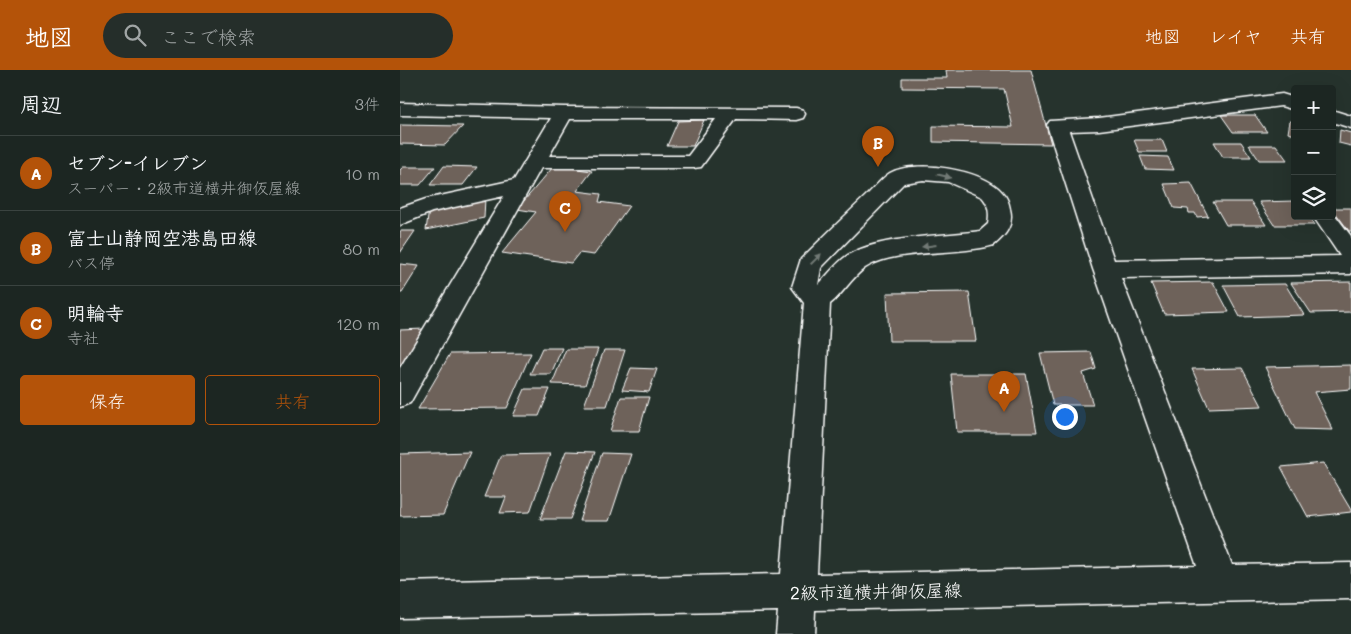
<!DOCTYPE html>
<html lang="ja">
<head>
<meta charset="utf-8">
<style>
	body { margin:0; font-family:Mali,"Klee One",sans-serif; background:#252e2a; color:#f1f3f6 }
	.controls { position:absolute; right:15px; top:15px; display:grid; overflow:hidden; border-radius:5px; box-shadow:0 5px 20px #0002 }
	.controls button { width:45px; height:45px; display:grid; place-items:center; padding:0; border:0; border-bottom:1px solid #3a4340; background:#1c2622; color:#f1f3f6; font:25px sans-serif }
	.you { position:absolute; left:664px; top:346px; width:18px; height:18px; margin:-12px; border:4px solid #fff; border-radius:50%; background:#1a73e8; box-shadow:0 0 0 8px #1a73e833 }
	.badge { display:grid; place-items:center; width:32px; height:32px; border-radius:50%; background:#b45309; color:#fff; font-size:16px; font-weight:700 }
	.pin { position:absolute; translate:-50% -41px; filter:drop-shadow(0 1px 2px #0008) }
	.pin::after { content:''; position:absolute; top:26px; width:18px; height:15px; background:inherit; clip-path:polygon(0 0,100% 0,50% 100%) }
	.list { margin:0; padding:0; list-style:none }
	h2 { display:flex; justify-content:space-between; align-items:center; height:65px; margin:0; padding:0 20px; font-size:21px }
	h2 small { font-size:16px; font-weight:400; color:#a0a5a5 }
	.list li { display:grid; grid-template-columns:32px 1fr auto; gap:15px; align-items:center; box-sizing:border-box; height:75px; padding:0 20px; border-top:1px solid #3a4340 }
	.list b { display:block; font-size:19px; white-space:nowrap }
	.list p { margin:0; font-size:16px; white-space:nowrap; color:#a0a5a5 }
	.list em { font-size:16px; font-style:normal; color:#a0a5a5 }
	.actions { display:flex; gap:10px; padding:15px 20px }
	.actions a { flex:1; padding:11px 0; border:1px solid #b45309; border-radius:5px; text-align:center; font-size:18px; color:#b45309 }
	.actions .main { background:#b45309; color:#fff }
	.icon { flex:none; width:28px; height:28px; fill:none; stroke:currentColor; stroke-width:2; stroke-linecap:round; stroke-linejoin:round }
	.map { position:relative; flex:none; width:951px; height:564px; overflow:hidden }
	header { display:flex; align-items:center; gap:30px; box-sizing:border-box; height:70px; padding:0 25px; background:#b45309; color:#fff }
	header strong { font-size:24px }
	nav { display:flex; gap:28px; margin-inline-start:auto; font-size:18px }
	.search { width:350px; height:45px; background:#252e2a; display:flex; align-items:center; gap:12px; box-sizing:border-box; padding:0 18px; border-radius:28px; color:#a0a5a5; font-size:19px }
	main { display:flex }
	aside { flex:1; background:#1c2622 }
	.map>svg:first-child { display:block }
</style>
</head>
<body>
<header>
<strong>地図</strong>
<div class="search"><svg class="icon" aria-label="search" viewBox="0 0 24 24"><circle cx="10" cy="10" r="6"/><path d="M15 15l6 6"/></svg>ここで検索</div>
<nav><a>地図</a><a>レイヤ</a><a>共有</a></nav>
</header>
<main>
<aside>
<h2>周辺<small>3件</small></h2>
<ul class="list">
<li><span class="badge">A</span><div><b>セブン-イレブン</b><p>スーパー · 2級市道横井御仮屋線</p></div><em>10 m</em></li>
<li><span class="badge">B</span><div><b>富士山静岡空港島田線</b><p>バス停</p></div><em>80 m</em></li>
<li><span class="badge">C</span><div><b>明輪寺</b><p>寺社</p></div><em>120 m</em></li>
</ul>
<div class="actions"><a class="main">保存</a><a>共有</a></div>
</aside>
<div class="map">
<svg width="951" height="564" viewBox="0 0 951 564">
	<rect width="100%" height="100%" fill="#26332d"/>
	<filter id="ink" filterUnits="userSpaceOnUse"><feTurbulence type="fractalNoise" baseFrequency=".02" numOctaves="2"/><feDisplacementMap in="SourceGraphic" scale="10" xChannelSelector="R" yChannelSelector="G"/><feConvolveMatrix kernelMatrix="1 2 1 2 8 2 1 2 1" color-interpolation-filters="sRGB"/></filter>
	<g filter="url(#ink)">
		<path fill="#6e625a" stroke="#fff" d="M 546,0 L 631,0 L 651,74 L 533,72 L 533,56 L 613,57 L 604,19 L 502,18 L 502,8 L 547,8 Z
			M 821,45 L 855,45 L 867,62 L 833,62 Z
			M 304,50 L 293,76 L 267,76 L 278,51 Z
			M 890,51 L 895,52 L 895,65 L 888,63 Z
			M 0,55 L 63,56 L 45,75 L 0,74 Z
			M 940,60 L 951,63 L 951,76 L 939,73 Z
			M 734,70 L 762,70 L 767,82 L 739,82 Z
			M 814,72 L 841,72 L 851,87 L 823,87 Z
			M 849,75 L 876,75 L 887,90 L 859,90 Z
			M 740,86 L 768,87 L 774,100 L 745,99 Z
			M 44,96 L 77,97 L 63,115 L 30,115 Z
			M 154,96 L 192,101 L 177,121 L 201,124 L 199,132 L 229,136 L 194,185 L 179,183 L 171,193 L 102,183 L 136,142 L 117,139 Z
			M 3,97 L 35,97 L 20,115 L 0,115 L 0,100 Z
			M 791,113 L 808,146 L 797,147 L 795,143 L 789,143 L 788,139 L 774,138 L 764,114 Z
			M 85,128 L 84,148 L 26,160 L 29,140 Z
			M 895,131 L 895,146 L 908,146 L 914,155 L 874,155 L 859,132 Z
			M 813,132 L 851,132 L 866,155 L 826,155 Z
			M 932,138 L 951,138 L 951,161 L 949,161 Z
			M 0,161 L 15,161 L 0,183 Z
			M 0,194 L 19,196 L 2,223 L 0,223 Z
			M 813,212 L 829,242 L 764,244 L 751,213 Z
			M 951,212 L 951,242 L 911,243 L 891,213 Z
			M 885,214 L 904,245 L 840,247 L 823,215 Z
			M 569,222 L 576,271 L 489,271 L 487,223 Z
			M 24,259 L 0,298 L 0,260 Z
			M 142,278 L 162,278 L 151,304 L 130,304 Z
			M 166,279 L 198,279 L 185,315 L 152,314 Z
			M 204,280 L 225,280 L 207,336 L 184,336 Z
			M 691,282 L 696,299 L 683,303 L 693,335 L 653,335 L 640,283 Z
			M 131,283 L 107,338 L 18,339 L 50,284 Z
			M 951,295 L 951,319 L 914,322 L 933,360 L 895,359 L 865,297 Z
			M 231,298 L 257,299 L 249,322 L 222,320 Z
			M 842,298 L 862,336 L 809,338 L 792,299 Z
			M 551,304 L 626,304 L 637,362 L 557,362 Z
			M 125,319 L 150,319 L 139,346 L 113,346 Z
			M 221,327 L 249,327 L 239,361 L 210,361 Z
			M 166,381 L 195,382 L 170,449 L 140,449 Z
			M 70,382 L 43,445 L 0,446 L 0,384 Z
			M 202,383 L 231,384 L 209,451 L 179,451 Z
			M 150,384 L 130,442 L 100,443 L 106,427 L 84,427 L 101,385 Z
			M 923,393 L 951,440 L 951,442 L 908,447 L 881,397 Z"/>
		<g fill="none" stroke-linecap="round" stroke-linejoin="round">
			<g stroke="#fff" stroke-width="3">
				<path id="minor" d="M 882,24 L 895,28 L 895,40 L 881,36 L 699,60 L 669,61 L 714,190 L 940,186 L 913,146 L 932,146 L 932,141 L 951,166 L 951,204 L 721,208 L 832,495 L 951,493 L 951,529 L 415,540 L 414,564 L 376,564 L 378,541 L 0,548 L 0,512 L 381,504 L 404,233 L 392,217 L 401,189 C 423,167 445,146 468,124 C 474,118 482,108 490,103 C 515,89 583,99 602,122 C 607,127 609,133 610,139 C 614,155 606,165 594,175 C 558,186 496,178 465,198 C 451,208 443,224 430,234 L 417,504 L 797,496 L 693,199 L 647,55 L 650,51 L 699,48 ZM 523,110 L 548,112 L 582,127 C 589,134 590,145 588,154 L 580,161 C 542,166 481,166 448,185 C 436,193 428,205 418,215 L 421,198 L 504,113 Z
					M 0,33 L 164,37 L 396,38 L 403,40 L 405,44 L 403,48 L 396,50 L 336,49 L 301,97 L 294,98 L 141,98 L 10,333 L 0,337 L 0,298 L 104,126 L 32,142 L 0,155 L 0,138 L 26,129 L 114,110 L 151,48 L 0,45 ZM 170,49 L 316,49 L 288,86 L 149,86 Z
					M 932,40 L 951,46 L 951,58 L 932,52 Z"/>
			</g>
			<use href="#minor" fill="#26332d" fill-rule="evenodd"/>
		</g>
		<defs><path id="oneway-solid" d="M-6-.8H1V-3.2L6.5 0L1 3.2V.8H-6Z" transform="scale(1.25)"/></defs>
		<g fill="#727a76">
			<use href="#oneway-solid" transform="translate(544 106) rotate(14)"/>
			<use href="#oneway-solid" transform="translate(529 176) rotate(173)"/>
			<use href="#oneway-solid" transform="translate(416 189) rotate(-45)"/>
		</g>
	</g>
	<g text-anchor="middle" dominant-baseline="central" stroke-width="5" stroke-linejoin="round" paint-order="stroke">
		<g font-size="18" fill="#fff" stroke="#26332d">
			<text transform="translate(476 521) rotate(-1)">2級市道横井御仮屋線</text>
		</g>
	</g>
</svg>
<div class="controls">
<button>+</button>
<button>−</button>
<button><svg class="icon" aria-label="layers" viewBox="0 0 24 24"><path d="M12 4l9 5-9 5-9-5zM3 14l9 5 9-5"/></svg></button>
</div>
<div class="you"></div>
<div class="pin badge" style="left:604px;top:342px">A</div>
<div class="pin badge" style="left:478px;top:97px">B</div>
<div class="pin badge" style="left:165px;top:162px">C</div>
</div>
</main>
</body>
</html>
